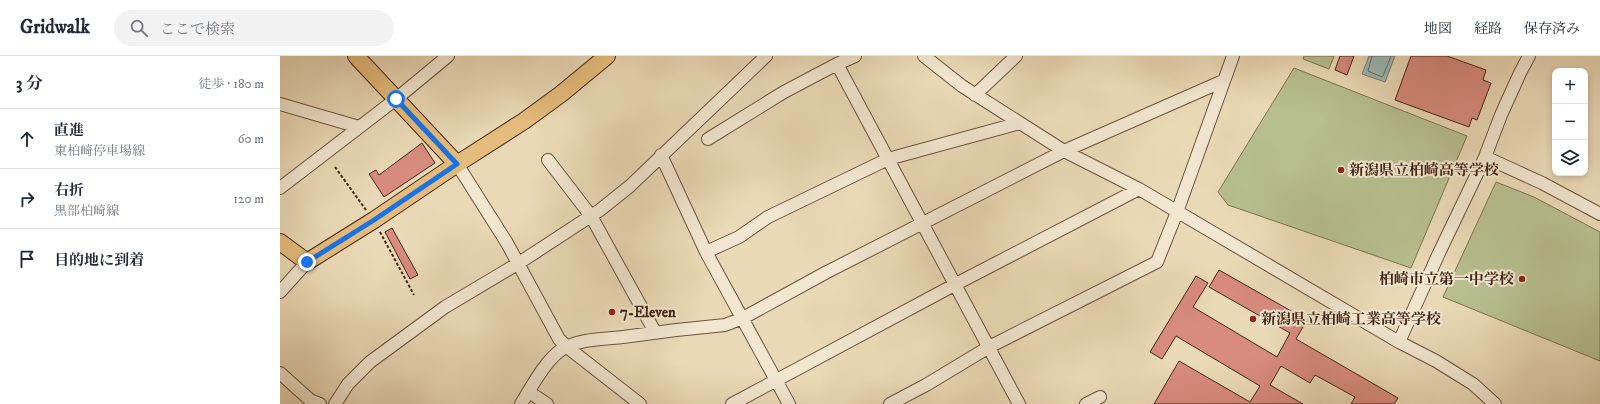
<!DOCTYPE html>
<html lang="ja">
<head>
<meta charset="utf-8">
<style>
	body { margin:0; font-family:"IM FELL DW Pica","Noto Serif JP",serif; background:#f2f2f3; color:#1f2937 }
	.controls { position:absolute; right:12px; top:12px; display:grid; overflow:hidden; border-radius:8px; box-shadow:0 2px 6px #0003 }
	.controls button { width:36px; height:36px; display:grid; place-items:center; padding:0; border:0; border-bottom:1px solid #e0e1e3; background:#fff; color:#1f2937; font:20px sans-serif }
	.stop { position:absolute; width:12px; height:12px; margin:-9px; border:3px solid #1a73e8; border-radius:50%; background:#fff }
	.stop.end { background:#1a73e8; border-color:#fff; box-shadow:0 1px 4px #0008 }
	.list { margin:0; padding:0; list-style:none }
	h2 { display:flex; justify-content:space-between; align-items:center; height:52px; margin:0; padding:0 16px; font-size:17px }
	h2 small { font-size:13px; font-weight:400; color:#747a83 }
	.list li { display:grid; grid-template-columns:26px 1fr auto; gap:12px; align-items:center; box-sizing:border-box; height:60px; padding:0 16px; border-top:1px solid #e0e1e3 }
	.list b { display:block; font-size:15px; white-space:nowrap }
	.list p { margin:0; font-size:13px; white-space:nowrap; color:#747a83 }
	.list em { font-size:13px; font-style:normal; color:#747a83 }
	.icon { flex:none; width:22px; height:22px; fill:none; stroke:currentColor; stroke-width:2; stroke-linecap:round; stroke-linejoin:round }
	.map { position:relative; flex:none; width:1320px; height:348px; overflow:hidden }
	header { display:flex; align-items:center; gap:24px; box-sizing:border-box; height:56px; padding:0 20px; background:#fff; border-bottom:1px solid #e0e1e3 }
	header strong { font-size:19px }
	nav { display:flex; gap:22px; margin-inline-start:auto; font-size:14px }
	.search { width:280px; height:36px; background:#f2f2f3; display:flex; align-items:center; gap:10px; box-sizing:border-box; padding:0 14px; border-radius:22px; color:#747a83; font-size:15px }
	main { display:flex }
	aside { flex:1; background:#fff }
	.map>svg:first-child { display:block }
</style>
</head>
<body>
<header>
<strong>Gridwalk</strong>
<div class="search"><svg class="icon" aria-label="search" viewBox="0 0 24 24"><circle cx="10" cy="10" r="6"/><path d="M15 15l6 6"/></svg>ここで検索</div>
<nav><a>地図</a><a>経路</a><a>保存済み</a></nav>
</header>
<main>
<aside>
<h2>3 分<small>徒歩 · 180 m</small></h2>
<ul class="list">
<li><svg class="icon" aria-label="ahead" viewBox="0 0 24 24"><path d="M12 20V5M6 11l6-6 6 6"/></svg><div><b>直進</b><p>東柏崎停車場線</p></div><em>60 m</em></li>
<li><svg class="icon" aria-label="right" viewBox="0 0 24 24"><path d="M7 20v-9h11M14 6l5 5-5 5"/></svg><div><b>右折</b><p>黒部柏崎線</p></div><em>120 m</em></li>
<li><svg class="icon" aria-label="arrive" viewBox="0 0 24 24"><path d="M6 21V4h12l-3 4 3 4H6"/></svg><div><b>目的地に到着</b></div></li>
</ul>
</aside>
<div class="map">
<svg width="1320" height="348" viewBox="0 0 1320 348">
	<rect width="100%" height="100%" fill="#ead9b6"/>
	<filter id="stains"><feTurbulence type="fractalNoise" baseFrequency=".005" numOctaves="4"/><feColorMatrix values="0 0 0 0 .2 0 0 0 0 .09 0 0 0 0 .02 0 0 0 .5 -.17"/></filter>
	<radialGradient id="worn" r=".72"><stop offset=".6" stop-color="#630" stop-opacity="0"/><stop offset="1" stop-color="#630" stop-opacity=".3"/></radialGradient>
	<path fill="#b7bf8e" stroke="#7e7252" d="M 1024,0 L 1054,0 L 1049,13 L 1023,3 Z
		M 1014,12 L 1187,80 L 1131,212 L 948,149 L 938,136 Z
		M 1216,126 L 1254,141 L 1320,176 L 1320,305 L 1163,241 Z"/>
	<path fill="#9bb8b7" stroke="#797e77" d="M 1089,0 L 1115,0 L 1105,26 L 1082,18 Z"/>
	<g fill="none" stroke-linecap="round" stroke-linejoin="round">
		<path stroke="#706f66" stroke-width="1" d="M 1092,0 L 1088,15 L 1102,21 L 1103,20 L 1111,0"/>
	</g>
	<path fill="#d88b7f" stroke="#452616" d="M 1060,0 L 1074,0 L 1067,19 L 1055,14 Z
		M 1131,0 L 1167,0 L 1206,14 L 1203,24 L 1211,27 L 1197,64 L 1192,62 L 1189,71 L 1115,44 Z
		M 142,87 L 155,107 L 104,141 L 89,118 L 96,114 L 99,119 Z
		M 112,172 L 138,219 L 130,223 L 105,176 Z
		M 939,214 L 1027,264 L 1016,283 L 1118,342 L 1114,348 L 1071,348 L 1075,341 L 1035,319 L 1030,327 L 1001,310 L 990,329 L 1023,348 L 874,348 L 899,305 L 970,346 L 980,330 L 896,280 L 882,303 L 870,296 L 916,220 L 928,227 L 913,251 L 997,301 L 1010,277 L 929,231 Z"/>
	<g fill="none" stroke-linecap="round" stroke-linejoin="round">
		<g stroke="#6e533e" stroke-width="14">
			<path id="minor" d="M 575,0 L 557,8 L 739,348
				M 644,0 L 682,30 L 784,95 L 859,133 L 1119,286 L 1159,197 L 1205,101 L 1221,59 L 1240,17 L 1249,0
				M 695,39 L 736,0
				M 0,48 L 79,71
				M 428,83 L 504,36 L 557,8
				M 381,99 L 426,196 L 509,348
				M 1205,101 L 1262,127 L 1320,158
				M 268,104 L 311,160 L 375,276
				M 177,108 L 227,187 L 279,283 L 287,291 L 360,348
				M 0,132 L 116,43 L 168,0
				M 426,196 L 459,181 L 488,161 L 608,103 L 740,67
				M 0,236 L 27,206
				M 1119,286 L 1156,305 L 1193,328 L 1215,348
				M 0,317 L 30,344 L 40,348
				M 249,336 L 267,348
				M 55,348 L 68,328 L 90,306 L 165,251 L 239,207 L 320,154 L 350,130 L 486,0
				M 241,348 C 251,332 265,305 281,294 C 297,283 323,283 343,281 C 377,276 411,272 445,269 L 463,262 L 547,216 L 784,95 L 943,25
				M 452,348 L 676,228 L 859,133
				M 610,348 L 646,329 L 709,291 L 877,206 L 897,156 L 953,0
				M 806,348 L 820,341"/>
		</g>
		<g stroke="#452616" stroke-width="18">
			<path id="major" d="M 76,0 L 177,108
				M 0,186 L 27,206 L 94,164 L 177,108 L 244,65 L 281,38 L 327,0"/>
		</g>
		<path stroke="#452616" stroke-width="2" stroke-dasharray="3 2" stroke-linecap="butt" d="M 55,111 L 86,154
			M 100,176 L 134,239"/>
		<use href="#minor" stroke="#f1e6d0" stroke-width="12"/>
		<use href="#major" stroke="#e5bc7b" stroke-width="16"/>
	</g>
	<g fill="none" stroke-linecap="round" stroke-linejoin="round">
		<path stroke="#1a73e8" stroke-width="5" d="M 27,206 L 94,164 L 177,108 L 116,43"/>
	</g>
	<g fill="#8f2418" stroke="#f1e6d0" stroke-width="1.5">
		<circle cx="1061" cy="114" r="4"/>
		<circle cx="1242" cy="223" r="4"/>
		<circle cx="332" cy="256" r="4"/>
		<circle cx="973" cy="263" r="4"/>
	</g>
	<g text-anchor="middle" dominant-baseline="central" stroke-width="4" stroke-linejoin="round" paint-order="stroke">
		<g font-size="15" font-weight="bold" fill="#452616" stroke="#f1e6d0" text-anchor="start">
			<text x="1069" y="114">新潟県立柏崎高等学校</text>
			<text x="1234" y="223" text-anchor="end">柏崎市立第一中学校</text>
			<text x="340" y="256">7-Eleven</text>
			<text x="981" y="263">新潟県立柏崎工業高等学校</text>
		</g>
	</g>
	<rect width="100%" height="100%" filter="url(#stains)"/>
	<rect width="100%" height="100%" fill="url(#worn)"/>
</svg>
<div class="controls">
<button>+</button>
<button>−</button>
<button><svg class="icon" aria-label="layers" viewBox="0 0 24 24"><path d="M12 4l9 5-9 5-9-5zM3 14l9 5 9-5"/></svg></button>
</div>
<div class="stop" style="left:116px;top:43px"></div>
<div class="stop end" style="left:27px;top:206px"></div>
</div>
</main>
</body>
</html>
